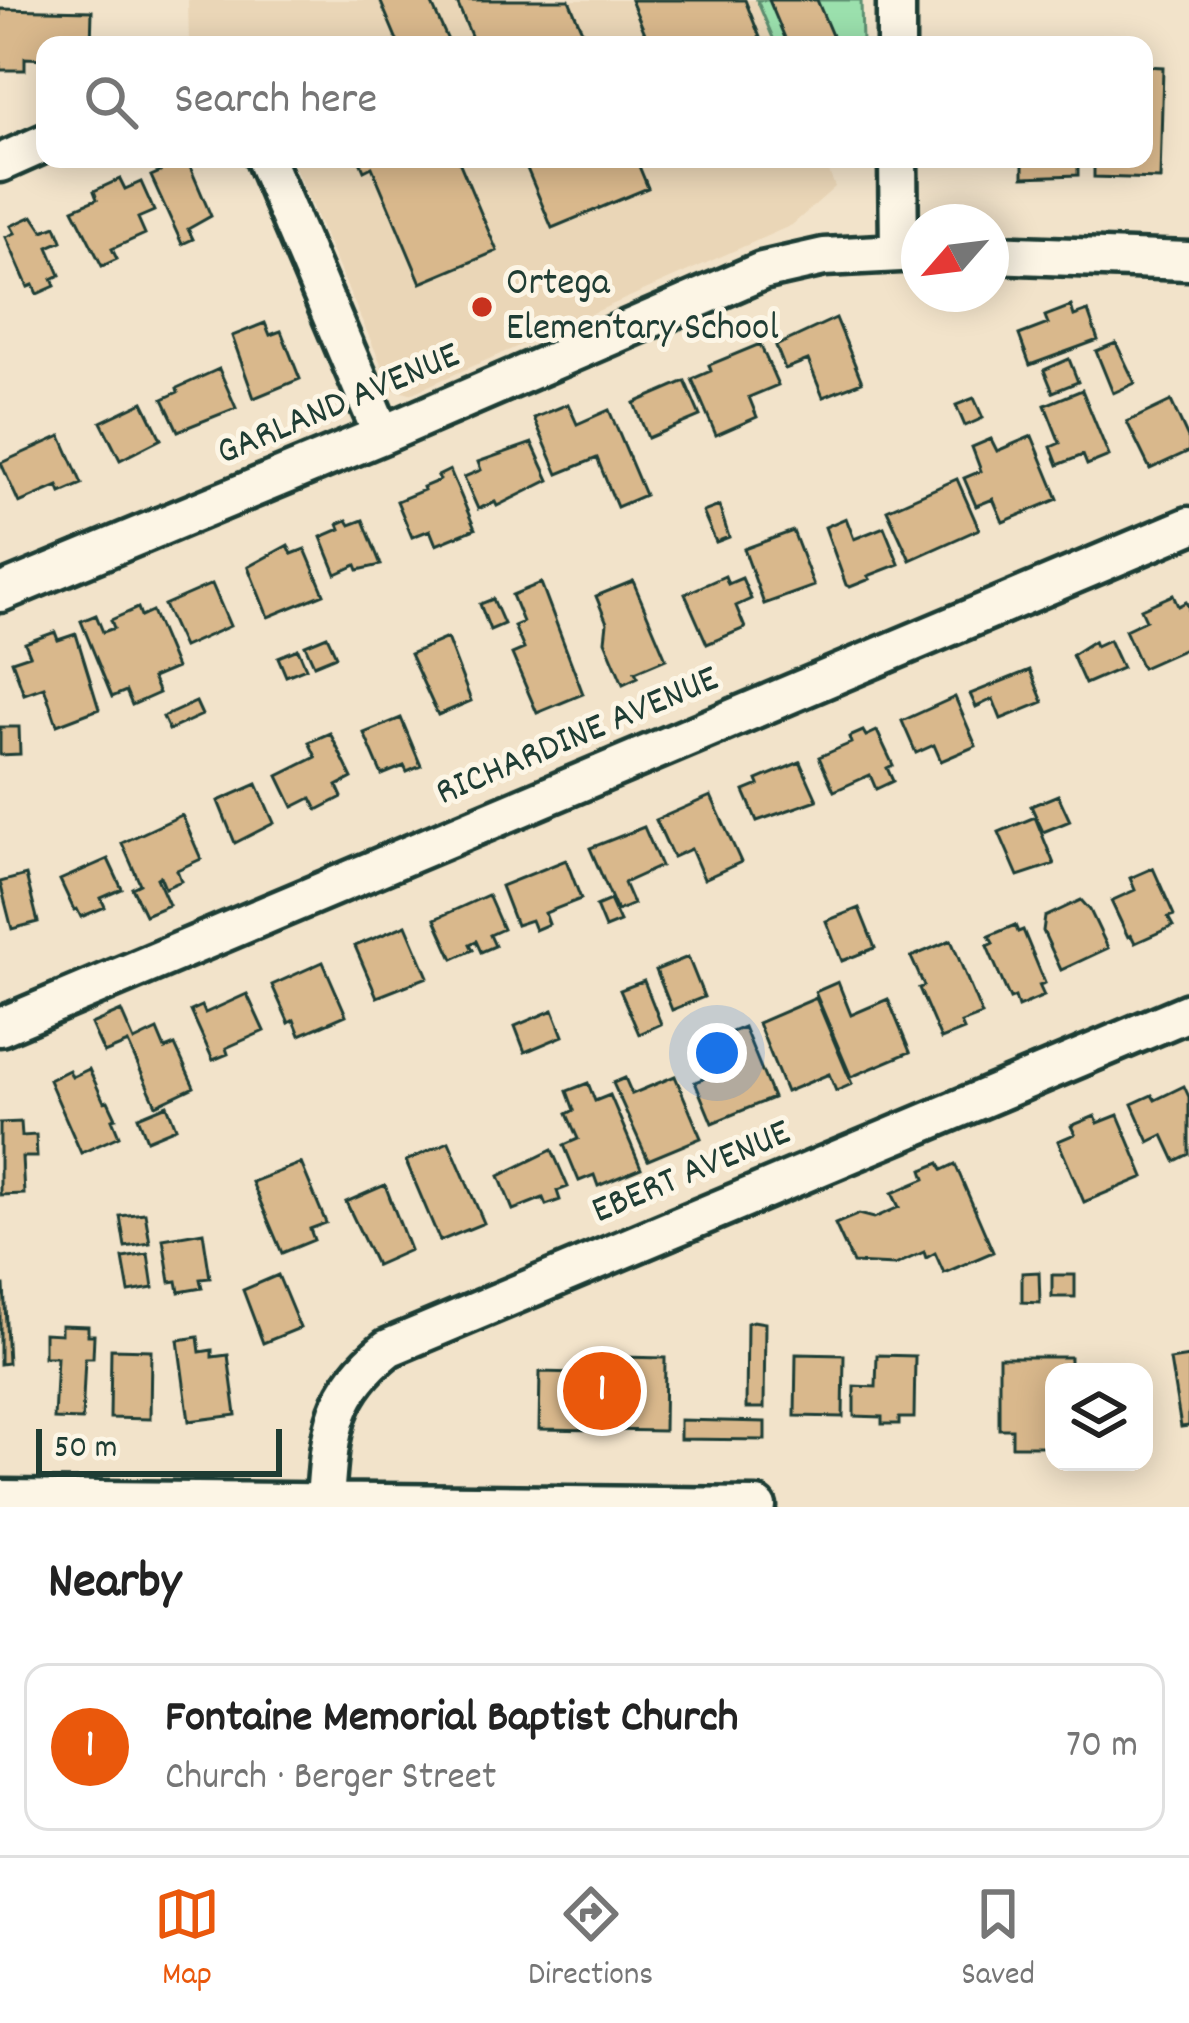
<!DOCTYPE html>
<html lang="en">
<head>
<meta charset="utf-8">
<style>
	body { margin:0; font-family:Dekko,sans-serif; background:#f2f2f2; color:#222 }
	.controls { position:absolute; right:36px; bottom:36px; display:grid; overflow:hidden; border-radius:24px; box-shadow:0 6px 30px #0003 }
	.controls button { width:108px; height:108px; display:grid; place-items:center; padding:0; border:0; border-bottom:3px solid #e0e0e0; background:#fff; color:#222; font:60px sans-serif }
	.compass { position:absolute; left:901px; top:204px; width:108px; height:108px; border-radius:50%; background:#fff; box-shadow:0 6px 30px #0003; rotate:242deg }
	.scale { position:absolute; left:36px; bottom:30px; width:246px; box-sizing:border-box; padding-left:12px; border:6px solid #1f3d34; border-top:0; font-size:33px; line-height:42px; white-space:nowrap; color:#1f3d34; -webkit-text-stroke:9px #fcf5e5; paint-order:stroke }
	.you { position:absolute; left:717px; top:1053px; width:42px; height:42px; margin:-30px; border:9px solid #fff; border-radius:50%; background:#1a73e8; box-shadow:0 0 0 18px #1a73e833 }
	.badge { display:grid; place-items:center; width:78px; height:78px; border-radius:50%; background:#ea580c; color:#fff; font-size:39px; font-weight:700 }
	.pin { position:absolute; translate:-50% -50%; border:6px solid #fff; box-shadow:0 3px 12px #0006 }
	.list { margin:0; padding:0; list-style:none }
	h2 { display:flex; justify-content:space-between; align-items:center; height:156px; margin:0; padding:0 48px; font-size:51px }
	h2 small { font-size:39px; font-weight:400; color:#767676 }
	.list li { display:grid; grid-template-columns:78px 1fr auto; gap:36px; align-items:center; box-sizing:border-box; height:168px; margin:0 24px 24px; padding:0 24px; border:3px solid #e0e0e0; border-radius:24px }
	.list b { display:block; font-size:45px; white-space:nowrap }
	.list p { margin:0; font-size:39px; white-space:nowrap; color:#767676 }
	.list em { font-size:39px; font-style:normal; color:#767676 }
	.icon { flex:none; width:66px; height:66px; fill:none; stroke:currentColor; stroke-width:2; stroke-linecap:round; stroke-linejoin:round }
	.map { position:relative; flex:none; width:1189px; height:1507px; overflow:hidden }
	.search { position:absolute; background:#fff; box-shadow:0 6px 30px #0003; left:36px; right:36px; top:36px; height:132px; display:flex; align-items:center; gap:30px; box-sizing:border-box; padding:0 42px; border-radius:24px; color:#767676; font-size:45px }
	.sheet { height:348px; background:#fff }
	nav { display:flex; justify-content:space-around; align-items:center; box-sizing:border-box; height:168px; border-top:3px solid #e0e0e0; background:#fff; font-size:33px; color:#767676 }
	nav a { display:grid; justify-items:center; gap:6px }
	nav .on { color:#ea580c }
	.map>svg:first-child { display:block }
</style>
</head>
<body>
<div class="map">
<svg width="1189" height="1507" viewBox="0 0 1189 1507">
	<rect width="100%" height="100%" fill="#f2e3ca"/>
	<filter id="ink" filterUnits="userSpaceOnUse"><feTurbulence type="fractalNoise" baseFrequency=".00833" numOctaves="2"/><feDisplacementMap in="SourceGraphic" scale="24" xChannelSelector="R" yChannelSelector="G"/><feConvolveMatrix kernelMatrix="1 2 1 2 8 2 1 2 1" color-interpolation-filters="sRGB"/></filter>
	<g filter="url(#ink)">
		<path fill="#ead6b7" d="M 188,0 L 757,0 L 776,45 L 189,45 Z
			M 291,159 L 824,159 L 835,187 L 792,225 L 410,394 L 392,389 Z"/>
		<path fill="#9be0ad" stroke="#5d8e70" stroke-width="3" d="M 757,0 L 861,0 L 862,45 L 776,45 Z"/>
		<path fill="#d9b88c" stroke="#1f3d34" stroke-width="3" d="M 380,0 L 430,0 L 450,45 L 399,45 Z
			M 456,0 L 569,0 L 588,45 L 475,45 Z
			M 631,0 L 745,0 L 763,45 L 650,45 Z
			M 769,0 L 817,0 L 836,45 L 788,45 Z
			M 0,9 L 92,11 L 91,45 L 45,45 L 45,59 L 25,58 L 25,70 L 0,70 Z
			M 1144,66 L 1163,67 L 1160,179 L 1094,177 L 1094,159 L 1144,159 Z
			M 169,159 L 172,166 L 187,160 L 211,216 L 188,229 L 193,239 L 182,244 L 151,176 L 160,172 L 156,165 Z
			M 359,159 L 458,159 L 497,251 L 421,283 L 372,167 L 364,171 Z
			M 523,159 L 636,159 L 648,188 L 552,228 Z
			M 1023,159 L 1078,159 L 1078,175 L 1023,177 Z
			M 120,179 L 125,189 L 141,182 L 154,211 L 138,218 L 145,234 L 112,249 L 117,259 L 102,266 L 73,209 L 97,199 L 94,191 Z
			M 33,216 L 43,231 L 56,226 L 62,241 L 48,247 L 60,275 L 52,279 L 55,286 L 37,294 L 33,285 L 28,287 L 6,237 L 15,233 L 11,226 Z
			M 1071,306 L 1074,316 L 1088,311 L 1098,340 L 1030,365 L 1019,335 L 1048,324 L 1045,316 Z
			M 836,318 L 862,382 L 823,397 L 808,360 L 785,369 L 776,346 Z
			M 265,323 L 270,335 L 281,331 L 300,379 L 254,398 L 232,336 Z
			M 1116,343 L 1135,383 L 1113,393 L 1096,351 Z
			M 760,344 L 778,385 L 749,397 L 757,417 L 716,435 L 692,379 L 711,371 L 709,365 Z
			M 1069,359 L 1078,382 L 1053,392 L 1044,370 Z
			M 219,369 L 236,408 L 178,431 L 163,399 L 178,392 L 177,388 Z
			M 685,381 L 700,416 L 648,438 L 634,403 Z
			M 1082,390 L 1109,456 L 1087,465 L 1083,455 L 1058,465 L 1051,447 L 1060,443 L 1045,405 Z
			M 974,398 L 983,418 L 965,426 L 956,405 Z
			M 1171,401 L 1189,440 L 1189,451 L 1150,469 L 1127,422 Z
			M 143,402 L 161,439 L 120,460 L 101,422 Z
			M 568,404 L 577,424 L 609,410 L 645,495 L 617,507 L 597,458 L 558,474 L 534,418 Z
			M 61,436 L 82,484 L 61,493 L 58,486 L 19,503 L 1,463 Z
			M 1032,436 L 1058,499 L 1003,522 L 993,499 L 976,506 L 964,478 L 981,471 L 972,447 L 991,439 L 997,451 Z
			M 532,443 L 549,480 L 497,506 L 495,502 L 478,509 L 464,477 L 481,470 L 478,462 Z
			M 450,470 L 475,529 L 436,545 L 430,530 L 412,537 L 397,501 L 424,490 L 423,487 L 440,480 L 438,476 Z
			M 957,479 L 979,529 L 910,560 L 887,510 Z
			M 719,506 L 729,537 L 716,542 L 703,512 Z
			M 846,518 L 854,539 L 884,527 L 899,564 L 868,576 L 870,579 L 850,587 L 846,585 L 825,527 Z
			M 347,520 L 350,525 L 363,520 L 381,565 L 358,570 L 356,565 L 336,574 L 321,537 L 340,529 L 338,524 Z
			M 793,531 L 814,586 L 764,604 L 744,549 Z
			M 288,545 L 292,554 L 305,549 L 324,594 L 268,617 L 248,567 Z
			M 725,576 L 728,584 L 742,578 L 751,599 L 736,606 L 745,628 L 707,644 L 685,594 Z
			M 633,581 L 666,659 L 635,672 L 638,677 L 623,684 L 605,641 L 607,623 L 596,596 Z
			M 541,583 L 583,694 L 537,713 L 512,654 L 524,649 L 514,626 L 523,622 L 512,595 Z
			M 212,584 L 230,626 L 183,647 L 164,605 Z
			M 1173,595 L 1178,606 L 1186,602 L 1189,608 L 1189,647 L 1142,668 L 1125,630 L 1146,620 L 1141,609 Z
			M 493,599 L 504,624 L 490,630 L 480,604 Z
			M 138,608 L 141,616 L 152,611 L 176,668 L 152,678 L 159,693 L 132,705 L 126,691 L 112,697 L 81,621 L 96,615 L 103,632 L 114,628 L 111,620 Z
			M 55,632 L 58,640 L 76,634 L 99,709 L 57,725 L 44,687 L 24,694 L 12,661 L 30,655 L 25,643 Z
			M 327,636 L 336,656 L 314,665 L 305,645 Z
			M 447,638 L 471,701 L 438,715 L 410,654 Z
			M 1109,640 L 1122,668 L 1085,684 L 1072,655 L 1094,641 L 1096,646 Z
			M 298,649 L 306,668 L 286,676 L 278,657 Z
			M 1030,670 L 1043,702 L 1001,719 L 993,699 L 976,707 L 970,694 Z
			M 955,697 L 976,746 L 941,761 L 934,745 L 916,753 L 902,721 Z
			M 196,702 L 202,715 L 169,730 L 163,717 Z
			M 401,718 L 421,766 L 407,772 L 404,766 L 382,775 L 364,733 Z
			M 0,727 L 19,727 L 20,754 L 0,755 Z
			M 863,731 L 866,736 L 877,731 L 893,765 L 887,768 L 893,781 L 876,789 L 870,775 L 834,791 L 819,757 L 851,743 L 849,737 Z
			M 330,733 L 352,778 L 337,786 L 342,797 L 317,810 L 311,798 L 293,807 L 278,776 L 316,757 L 309,742 Z
			M 800,762 L 817,800 L 757,821 L 744,791 L 759,785 L 757,780 Z
			M 257,784 L 274,823 L 235,843 L 218,801 Z
			M 1058,795 L 1070,821 L 1043,832 L 1031,806 Z
			M 711,796 L 741,862 L 704,879 L 691,849 L 673,857 L 656,820 Z
			M 182,815 L 201,859 L 177,870 L 181,881 L 165,888 L 160,876 L 157,878 L 169,905 L 145,915 L 132,888 L 140,884 L 122,843 Z
			M 1035,817 L 1054,864 L 1018,876 L 999,832 Z
			M 644,827 L 661,866 L 624,883 L 633,904 L 617,911 L 590,848 Z
			M 108,859 L 122,889 L 101,898 L 105,907 L 81,917 L 77,909 L 74,910 L 60,880 Z
			M 566,860 L 581,899 L 545,913 L 549,924 L 535,930 L 531,920 L 516,925 L 501,886 Z
			M 1153,868 L 1174,915 L 1168,917 L 1173,926 L 1135,943 L 1131,935 L 1128,937 L 1111,901 L 1135,890 L 1130,878 Z
			M 26,875 L 38,922 L 12,929 L 0,882 Z
			M 488,895 L 503,929 L 490,935 L 495,946 L 481,952 L 476,941 L 470,944 L 473,950 L 453,959 L 435,919 Z
			M 610,900 L 620,922 L 605,928 L 596,906 Z
			M 1081,900 L 1090,910 L 1108,948 L 1061,970 L 1043,931 L 1045,917 Z
			M 859,908 L 875,948 L 842,961 L 826,921 Z
			M 406,925 L 428,977 L 377,997 L 355,946 Z
			M 1015,925 L 1018,932 L 1023,930 L 1045,983 L 1039,985 L 1044,996 L 1018,1007 L 1015,997 L 1010,999 L 987,946 L 993,943 L 989,936 Z
			M 951,940 L 982,1015 L 961,1023 L 964,1030 L 941,1039 L 919,988 L 924,986 L 911,957 Z
			M 688,957 L 704,997 L 672,1010 L 656,970 Z
			M 323,962 L 346,1015 L 300,1035 L 294,1020 L 289,1023 L 272,985 Z
			M 644,981 L 661,1024 L 639,1034 L 620,990 Z
			M 838,982 L 851,1015 L 888,999 L 910,1052 L 851,1077 L 815,992 Z
			M 247,994 L 264,1031 L 226,1048 L 228,1054 L 213,1060 L 191,1011 L 202,1006 L 205,1013 Z
			M 816,998 L 852,1084 L 836,1091 L 829,1074 L 786,1092 L 758,1023 Z
			M 553,1010 L 563,1036 L 525,1052 L 515,1026 Z
			M 121,1011 L 134,1041 L 157,1030 L 165,1049 L 175,1045 L 194,1087 L 156,1105 L 128,1043 L 104,1053 L 91,1024 Z
			M 744,1027 L 773,1098 L 712,1123 L 695,1082 L 712,1075 L 700,1045 Z
			M 89,1069 L 104,1102 L 108,1101 L 116,1118 L 112,1119 L 119,1136 L 81,1153 L 49,1080 L 69,1070 L 72,1077 Z
			M 675,1076 L 701,1138 L 648,1160 L 613,1083 L 625,1078 L 632,1094 Z
			M 588,1083 L 595,1101 L 610,1095 L 641,1168 L 598,1186 L 594,1175 L 579,1181 L 564,1145 L 578,1139 L 567,1114 L 574,1110 L 567,1091 Z
			M 1184,1086 L 1189,1097 L 1189,1154 L 1175,1161 L 1163,1135 L 1149,1142 L 1132,1104 L 1152,1095 L 1155,1100 Z
			M 167,1105 L 176,1128 L 147,1140 L 138,1117 Z
			M 1118,1115 L 1144,1177 L 1084,1202 L 1058,1141 L 1075,1134 L 1071,1126 L 1095,1116 L 1098,1123 Z
			M 21,1122 L 22,1136 L 36,1135 L 37,1157 L 22,1157 L 24,1194 L 0,1195 L 0,1123 Z
			M 449,1142 L 484,1223 L 440,1241 L 406,1161 Z
			M 552,1150 L 568,1187 L 557,1191 L 560,1200 L 546,1205 L 543,1198 L 513,1210 L 499,1176 Z
			M 301,1163 L 326,1223 L 310,1229 L 314,1240 L 282,1253 L 252,1182 Z
			M 939,1163 L 942,1170 L 955,1164 L 993,1252 L 944,1273 L 935,1253 L 926,1258 L 924,1252 L 895,1265 L 853,1263 L 835,1224 L 859,1214 L 874,1218 L 899,1207 L 892,1193 L 925,1179 L 922,1170 Z
			M 385,1185 L 410,1250 L 376,1265 L 346,1202 Z
			M 145,1213 L 150,1243 L 125,1247 L 120,1216 Z
			M 203,1232 L 210,1278 L 200,1279 L 202,1288 L 179,1292 L 177,1281 L 170,1282 L 163,1239 Z
			M 148,1254 L 153,1288 L 129,1292 L 123,1258 Z
			M 1039,1272 L 1040,1303 L 1022,1302 L 1022,1273 Z
			M 278,1275 L 300,1328 L 263,1343 L 243,1290 Z
			M 1052,1275 L 1075,1275 L 1075,1297 L 1052,1297 Z
			M 0,1285 L 4,1285 L 8,1363 L 0,1364 Z
			M 753,1321 L 765,1323 L 764,1408 L 746,1408 L 747,1323 Z
			M 61,1325 L 88,1326 L 88,1335 L 94,1335 L 93,1358 L 85,1358 L 82,1420 L 54,1419 L 57,1357 L 44,1357 L 44,1333 L 61,1334 Z
			M 198,1337 L 200,1352 L 212,1350 L 212,1357 L 228,1355 L 236,1415 L 189,1421 L 178,1340 Z
			M 111,1349 L 151,1350 L 150,1419 L 110,1418 Z
			M 796,1354 L 844,1355 L 843,1417 L 795,1416 Z
			M 877,1355 L 915,1356 L 914,1418 L 899,1418 L 899,1424 L 882,1424 L 882,1417 L 854,1416 L 854,1386 L 876,1387 Z
			M 620,1357 L 665,1358 L 664,1431 L 539,1429 L 540,1372 L 620,1374 Z
			M 999,1357 L 1070,1357 L 1070,1372 L 1054,1372 L 1054,1446 L 1012,1446 L 1012,1429 L 999,1429 Z
			M 1189,1357 L 1189,1426 L 1181,1427 L 1170,1360 Z
			M 680,1420 L 765,1422 L 765,1440 L 680,1439 Z"/>
		<g fill="none" stroke-linecap="round" stroke-linejoin="round">
			<g stroke="#1f3d34" stroke-width="45">
				<path id="minor" d="M 896,0 L 896,45
					M 265,159 L 382,435
					M 898,159 L 899,251
					M 0,163 L 45,143
					M 991,254 L 1189,261
					M 0,593 L 382,435 L 762,271 L 824,257 L 919,252
					M 0,1027 L 1189,526
					M 0,1499 L 757,1507
					M 325,1500 C 330,1432 331,1393 388,1348 L 1189,1012"/>
			</g>
			<use href="#minor" stroke="#fcf5e5" stroke-width="36"/>
		</g>
	</g>
	<circle fill="#c8321e" stroke="#fcf5e5" stroke-width="4.5" cx="482" cy="307" r="12"/>
	<g text-anchor="middle" dominant-baseline="central" stroke-width="10" stroke-linejoin="round" paint-order="stroke">
		<g font-size="39" fill="#1f3d34" stroke="#fcf5e5" text-anchor="start">
			<text x="506" y="285">Ortega<tspan x="506" dy="45">Elementary School</tspan></text>
		</g>
		<g font-size="39" fill="#1f3d34" stroke="#fcf5e5">
			<text transform="translate(339 406) rotate(-23)">GARLAND AVENUE</text>
			<text transform="translate(578 738) rotate(-23)">RICHARDINE AVENUE</text>
			<text transform="translate(692 1174) rotate(-23)">EBERT AVENUE</text>
		</g>
	</g>
</svg>
<div class="controls">
<button><svg class="icon" aria-label="layers" viewBox="0 0 24 24"><path d="M12 4l9 5-9 5-9-5zM3 14l9 5 9-5"/></svg></button>
</div>
<svg class="compass" viewBox="-18 -18 36 36"><path d="M0-13l5 13h-10z" fill="#e53935"/><path d="M0 13l5-13h-10z" fill="#767676"/></svg>
<div class="scale">50 m</div>
<div class="you"></div>
<div class="pin badge" style="left:602px;top:1391px">1</div>
<div class="search"><svg class="icon" aria-label="search" viewBox="0 0 24 24"><circle cx="10" cy="10" r="6"/><path d="M15 15l6 6"/></svg>Search here</div>
</div>
<section class="sheet">
<h2>Nearby<small></small></h2>
<ul class="list">
<li><span class="badge">1</span><div><b>Fontaine Memorial Baptist Church</b><p>Church · Berger Street</p></div><em>70 m</em></li>
</ul>
</section>
<nav>
<a class="on"><svg class="icon" aria-label="map" viewBox="0 0 24 24"><path d="M3 6l6-2 6 2 6-2v14l-6 2-6-2-6 2zM9 4v14M15 6v14"/></svg>Map</a>
<a><svg class="icon" aria-label="directions" viewBox="0 0 24 24"><path d="M12 3l9 9-9 9-9-9zM9 14v-3h6M13 9l2 2-2 2"/></svg>Directions</a>
<a><svg class="icon" aria-label="saved" viewBox="0 0 24 24"><path d="M7 4h10v16l-5-4-5 4z"/></svg>Saved</a>
</nav>
</body>
</html>
